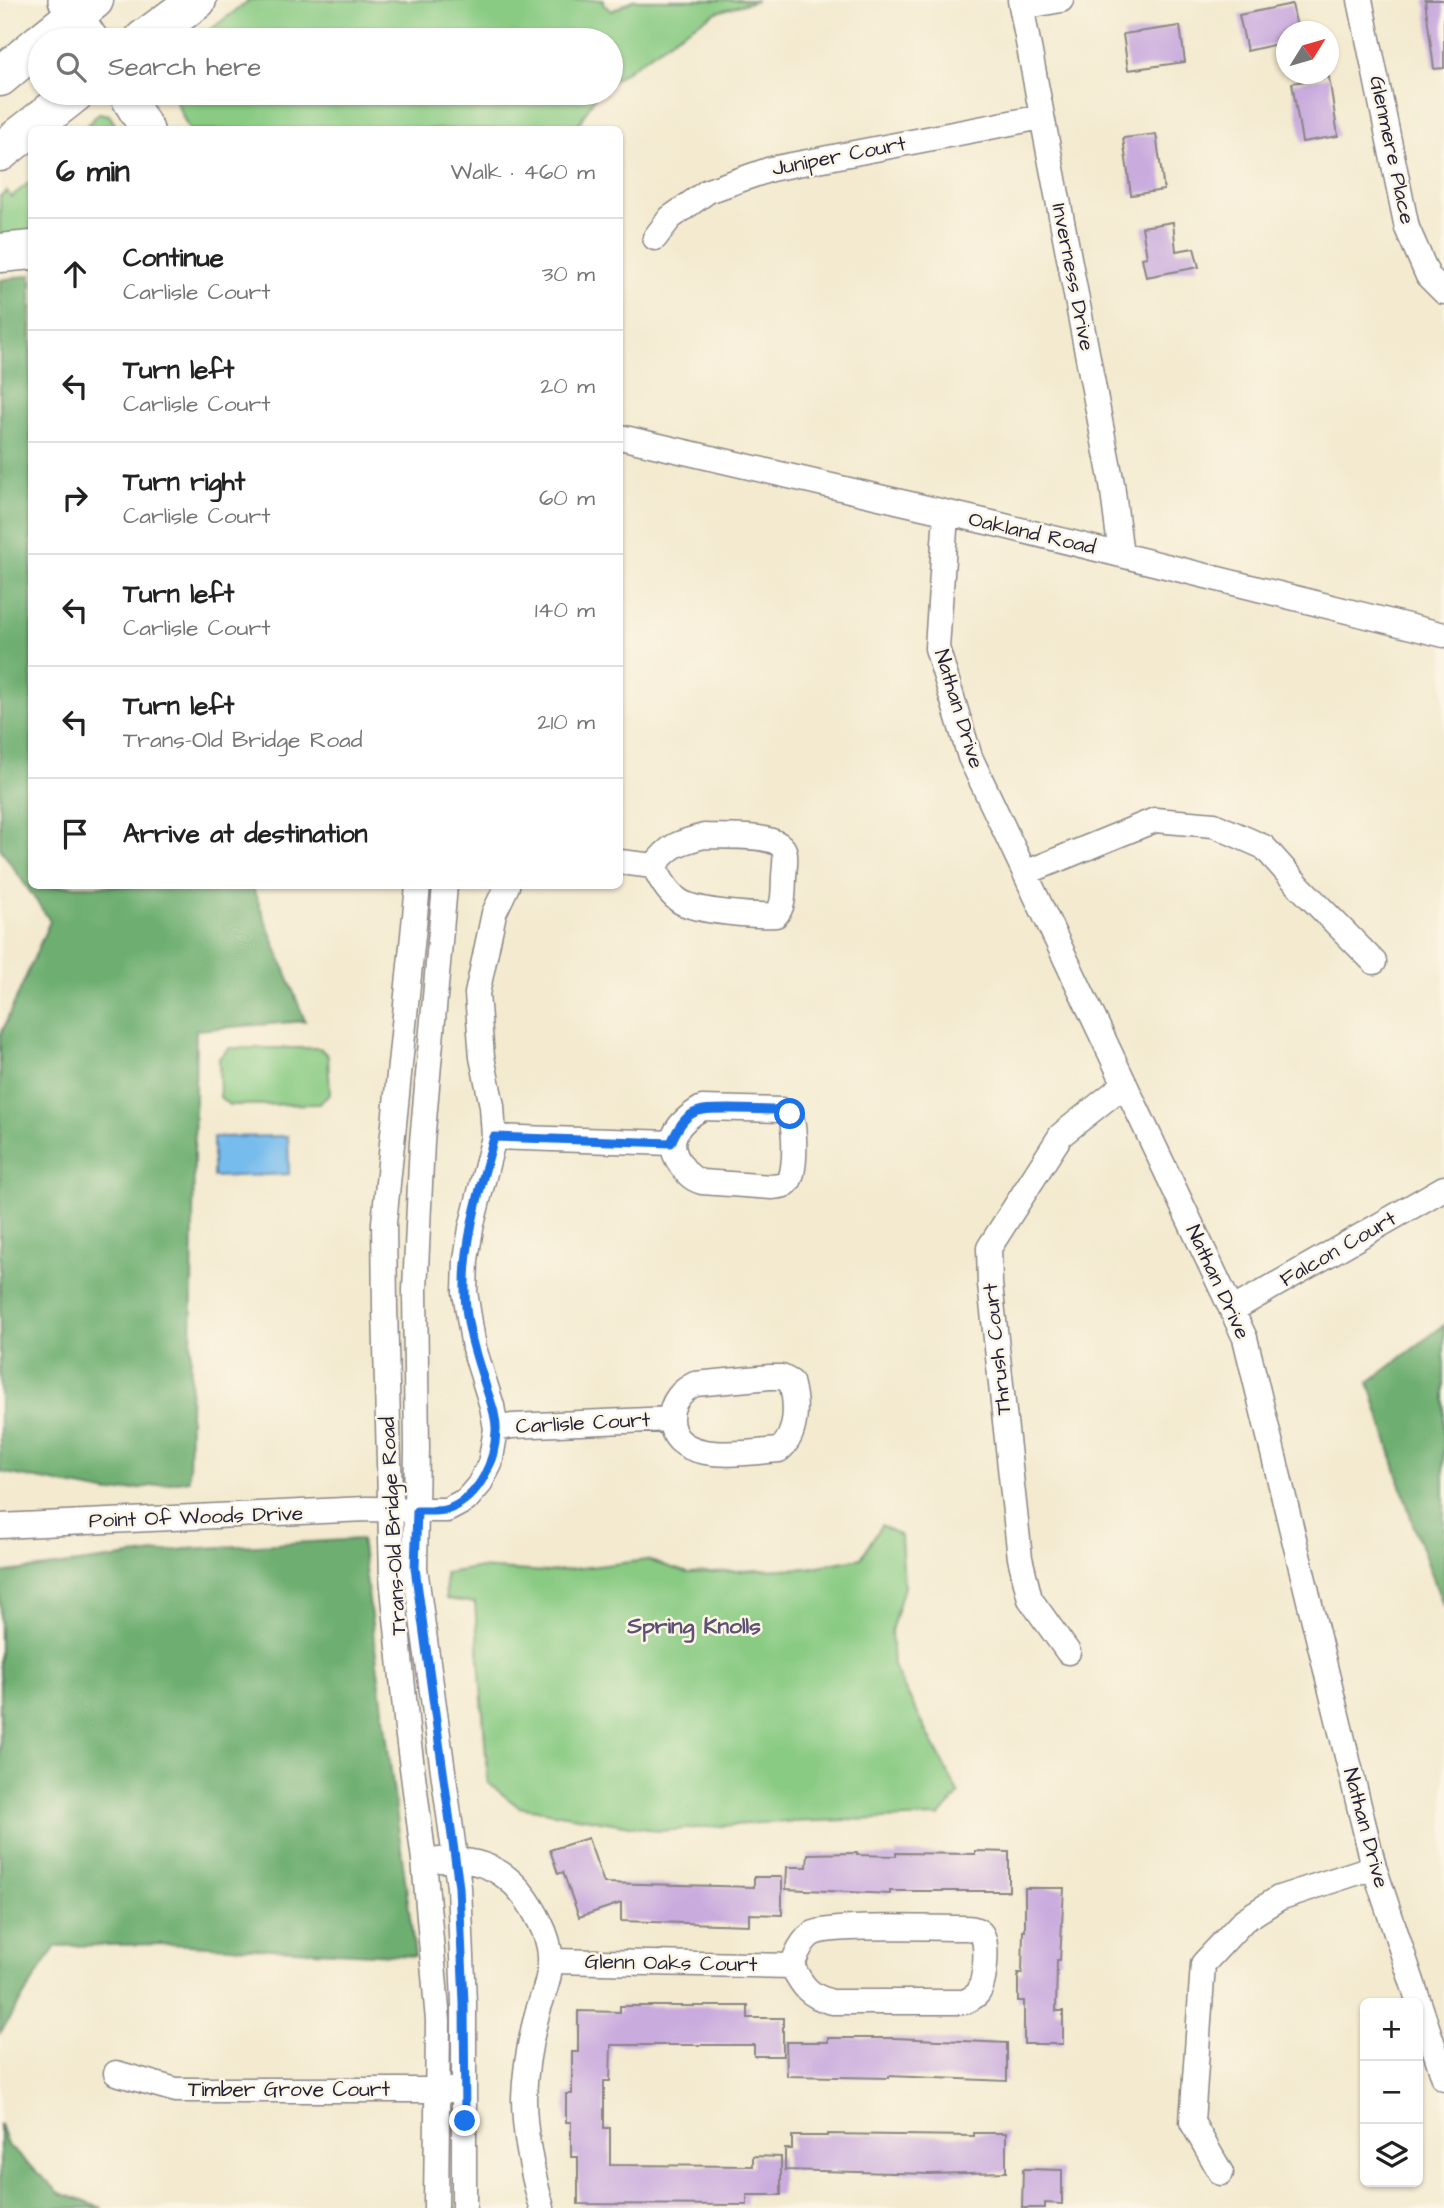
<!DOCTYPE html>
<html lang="en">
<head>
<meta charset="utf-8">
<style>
	body { margin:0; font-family:"Architects Daughter",sans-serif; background:#f6f6f6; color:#222 }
	.controls { position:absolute; right:21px; bottom:21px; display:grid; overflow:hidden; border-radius:10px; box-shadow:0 2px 5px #0004 }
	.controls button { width:63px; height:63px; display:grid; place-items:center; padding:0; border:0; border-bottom:2px solid #e0e0e0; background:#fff; color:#222; font:35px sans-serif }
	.compass { position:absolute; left:1276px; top:21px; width:63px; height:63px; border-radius:50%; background:#fff; box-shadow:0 2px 5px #0004; rotate:53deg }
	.stop { position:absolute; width:21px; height:21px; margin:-16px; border:5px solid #1a73e8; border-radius:50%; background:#fff }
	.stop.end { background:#1a73e8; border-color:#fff; box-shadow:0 2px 7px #0008 }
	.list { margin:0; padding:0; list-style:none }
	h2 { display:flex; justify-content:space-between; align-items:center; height:91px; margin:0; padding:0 28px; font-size:30px }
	h2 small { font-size:23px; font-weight:400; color:#767676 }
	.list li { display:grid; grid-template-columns:46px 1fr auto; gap:21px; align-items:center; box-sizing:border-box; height:112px; padding:0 28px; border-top:2px solid #e0e0e0 }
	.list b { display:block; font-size:26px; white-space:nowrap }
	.list p { margin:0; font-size:23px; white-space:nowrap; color:#767676 }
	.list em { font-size:23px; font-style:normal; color:#767676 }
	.icon { flex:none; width:38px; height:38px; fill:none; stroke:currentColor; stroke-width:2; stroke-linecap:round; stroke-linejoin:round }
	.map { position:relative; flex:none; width:1444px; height:2208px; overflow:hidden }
	.search { position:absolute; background:#fff; box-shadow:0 2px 5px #0004; left:28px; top:28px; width:595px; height:77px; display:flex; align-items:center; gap:18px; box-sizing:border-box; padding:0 24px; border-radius:38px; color:#767676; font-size:26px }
	.panel { position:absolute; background:#fff; box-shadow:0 2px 5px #0004; left:28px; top:126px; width:595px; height:763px; border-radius:10px }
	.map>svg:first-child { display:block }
</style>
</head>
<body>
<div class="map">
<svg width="1444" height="2208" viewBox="0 0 1444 2208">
	<rect width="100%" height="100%" fill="#fcf5e5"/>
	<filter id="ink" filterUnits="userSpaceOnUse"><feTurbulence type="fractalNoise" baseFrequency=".0143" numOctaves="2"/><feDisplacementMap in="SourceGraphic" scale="14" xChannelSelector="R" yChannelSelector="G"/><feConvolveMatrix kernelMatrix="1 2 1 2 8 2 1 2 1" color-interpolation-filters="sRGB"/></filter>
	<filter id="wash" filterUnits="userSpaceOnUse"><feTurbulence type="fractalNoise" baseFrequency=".00686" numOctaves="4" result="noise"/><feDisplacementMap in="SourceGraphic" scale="28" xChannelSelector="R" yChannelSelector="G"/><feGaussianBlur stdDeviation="1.57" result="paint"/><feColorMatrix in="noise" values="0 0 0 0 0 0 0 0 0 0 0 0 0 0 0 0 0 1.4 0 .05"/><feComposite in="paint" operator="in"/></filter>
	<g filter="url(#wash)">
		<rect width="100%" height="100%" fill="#f3eacf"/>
		<path fill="#89cb83" stroke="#56765f" stroke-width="2" d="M 250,0 L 604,0 L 603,4 L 612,11 L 633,0 L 757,0 L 717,12 L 681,33 L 611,82 L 611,40 L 196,40 Z
			M 172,93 L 597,93 L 576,129 L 189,130 Z
			M 99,113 L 109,115 L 118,129 L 84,129 Z
			M 31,181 L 31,236 L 0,238 L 0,196 L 7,191 L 11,197 Z
			M 229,1048 L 320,1048 L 328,1056 L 330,1094 L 319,1104 L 229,1105 L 220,1097 L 219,1058 Z
			M 881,1525 L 901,1536 L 904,1587 L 891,1631 L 893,1666 L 959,1794 L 939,1817 L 759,1823 L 659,1831 L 519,1807 L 488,1783 L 475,1603 L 446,1599 L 445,1573 L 476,1568 L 548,1572 L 647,1560 L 688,1573 L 808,1568 L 861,1558 Z"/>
		<path fill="#6eaf71" stroke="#486856" stroke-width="2" d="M 31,275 L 32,886 L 252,886 L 305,1021 L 196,1030 L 189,1480 L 110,1493 L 0,1472 L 0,1036 L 50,921 L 0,848 L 0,280 Z
			M 1444,1325 L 1444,1608 L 1413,1524 L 1369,1382 Z
			M 361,1539 L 415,1956 L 167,1944 L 56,1946 L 0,2033 L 0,1573 L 186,1549 Z
			M 0,2124 L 7,2145 L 60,2193 L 103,2208 L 0,2208 Z"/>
		<path fill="#76bced" stroke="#4c6f94" stroke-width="2" d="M 288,1136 L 289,1174 L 213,1177 L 213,1137 Z"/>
		<g id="blocks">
			<path fill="#c9abde" d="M 1425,0 L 1444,0 L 1444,68 L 1434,69 Z
				M 1292,4 L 1298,32 L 1286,32 L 1286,42 L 1247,51 L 1239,15 Z
				M 1180,26 L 1185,62 L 1128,70 L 1123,34 Z
				M 1329,77 L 1338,136 L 1302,142 L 1292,83 Z
				M 1156,134 L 1164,190 L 1131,195 L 1123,138 Z
				M 1173,222 L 1176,251 L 1194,248 L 1199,267 L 1146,277 L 1142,258 L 1147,257 L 1142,227 Z
				M 588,1838 L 604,1883 L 754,1887 L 754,1877 L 782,1877 L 782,1915 L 749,1914 L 749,1925 L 621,1921 L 621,1903 L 579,1917 L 563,1872 L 558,1874 L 550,1850 Z
				M 975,1851 L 1009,1852 L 1009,1891 L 890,1891 L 890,1894 L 786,1889 L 787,1867 L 807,1867 L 808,1854 L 857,1853 L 857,1855 L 896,1856 L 896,1853 L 975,1854 Z
				M 1025,1888 L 1064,1888 L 1060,1960 L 1057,1960 L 1056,2011 L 1063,2011 L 1063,2044 L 1024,2044 L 1024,2001 L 1018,2001 L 1018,1973 L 1022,1973 L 1023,1931 L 1025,1931 Z
				M 620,2006 L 748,2006 L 748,2018 L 783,2018 L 783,2056 L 754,2056 L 754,2045 L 611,2045 L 610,2081 L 604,2081 L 604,2128 L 610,2128 L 610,2165 L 753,2166 L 753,2156 L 781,2157 L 781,2195 L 747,2195 L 747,2205 L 578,2204 L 578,2157 L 571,2157 L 571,2122 L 566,2122 L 566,2094 L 572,2094 L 572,2052 L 578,2052 L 578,2011 L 620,2012 Z
				M 828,2038 L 894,2038 L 1007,2043 L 1007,2081 L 889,2076 L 889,2078 L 787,2076 L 786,2042 L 828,2042 Z
				M 974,2133 L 1006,2133 L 1006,2172 L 929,2174 L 785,2170 L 785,2149 L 792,2149 L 792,2136 L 827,2136 L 827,2134 L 974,2136 Z
				M 1023,2169 L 1062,2170 L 1062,2204 L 1045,2203 L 1045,2208 L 1022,2208 Z"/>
		</g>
	</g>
	<g filter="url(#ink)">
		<use href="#blocks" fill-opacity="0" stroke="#8a8685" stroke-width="2"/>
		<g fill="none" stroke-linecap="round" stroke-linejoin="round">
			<g stroke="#8a8685" stroke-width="27">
				<path id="street" d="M 1020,0 L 1112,484 L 1121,555
					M 1360,0 L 1407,228 L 1428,276 L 1444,292
					M 1022,7 L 1061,0
					M 655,238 L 670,218 L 708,191 L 771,169 L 1042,117
					M 620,437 L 996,524 L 1444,635
					M 946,514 L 937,648 L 970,757 L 1245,1338 L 1374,1867 L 1444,2078
					M 704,836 C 722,837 777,833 784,850 C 787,857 784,870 784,878 C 783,892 785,904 776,915 C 755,916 698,912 681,902 C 668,894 660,879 654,866 C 670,844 679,843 704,836 Z
					M 620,862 L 654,866
					M 1025,873 L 1155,820 L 1214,825 L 1264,847 L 1299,886 L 1374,962
					M 418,886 L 384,1223 L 385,1308 L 392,1577 L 407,1729 L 424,1860 L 438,2021 L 436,2208
					M 445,886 L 422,1142 L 415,1290 L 417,1449 L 415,1568 L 459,1887 L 464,2003 L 464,2208
					M 702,1108 L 781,1110 L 790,1114 C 795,1125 797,1172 788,1182 C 784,1187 777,1186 772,1187 L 702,1182 C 692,1179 687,1174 681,1165 C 663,1140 678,1122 702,1108 Z
					M 494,1137 L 671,1143
					M 1232,1310 L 1444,1188
					M 770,1377 L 782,1377 L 791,1382 C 797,1404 798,1435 779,1450 C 749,1452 671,1467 671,1418 C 671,1402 682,1390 695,1384 Z
					M 496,1429 L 512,1426 L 671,1419
					M 0,1526 L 366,1509 L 447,1510 L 466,1500 L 479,1485 L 490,1464 L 496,1429 L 492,1406 L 474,1348 L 465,1292 L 466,1260 L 471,1228 L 494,1137 L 492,1106 L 482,1057 L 477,994 L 494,913 L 507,886
					M 1068,1652 L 1030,1599 L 1020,1558 L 990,1284 L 989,1248 L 1061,1135 L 1125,1084
					M 439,1860 C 489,1857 518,1877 540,1922 C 546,1934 551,1948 550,1962 C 550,1980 542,1997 537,2014 C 530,2041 525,2070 524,2098 C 524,2135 532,2172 542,2208
					M 960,1928 C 967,1928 975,1927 981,1933 C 989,1942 985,1983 978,1993 C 974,1998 970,1999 964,2002 L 832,2002 C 809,1996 803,1987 792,1966 C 796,1955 802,1940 812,1934 C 828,1924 935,1928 960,1928 Z
					M 551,1961 L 792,1966
					M 116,2073 L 176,2090 L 453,2090
					M 1221,2173 L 1192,2122 L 1203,1964 L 1244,1920 L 1279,1898 L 1374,1867"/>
			</g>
			<g stroke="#8a8685" stroke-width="36">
				<path id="secondary" d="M 65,0 L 92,40
					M 125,93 L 147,130"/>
			</g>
			<g stroke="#8a8685" stroke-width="41">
				<path id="highway" d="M 44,40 L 94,0
					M 143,40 L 197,0
					M 0,77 L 40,43
					M 0,152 L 75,93
					M 0,253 L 32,250"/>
			</g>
			<use href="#street" stroke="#fff" stroke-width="24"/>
			<use href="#secondary" stroke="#fff" stroke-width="33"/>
			<use href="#highway" stroke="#fff" stroke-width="38"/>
		</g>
	</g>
	<g fill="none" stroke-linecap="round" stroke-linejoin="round" filter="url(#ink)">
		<path stroke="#1a73e8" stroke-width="9" d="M 465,2121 L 464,2003 L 459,1887 L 415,1568 L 417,1511 C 427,1511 440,1512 449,1509 C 480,1496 495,1462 496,1431 C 497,1415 489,1398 485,1384 C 475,1353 465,1322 465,1290 C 464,1237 481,1187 494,1137 L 671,1143 C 686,1108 697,1109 731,1109 C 748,1109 764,1110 781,1110 L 790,1114"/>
	</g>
	<g text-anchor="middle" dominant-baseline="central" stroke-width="5" stroke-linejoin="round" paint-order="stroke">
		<g font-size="21" fill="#22223b" stroke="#fcf5e5">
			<text transform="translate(1392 150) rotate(78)">Glenmere Place</text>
			<text transform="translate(839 156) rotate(-11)">Juniper Court</text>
			<text transform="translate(1073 277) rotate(79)">Inverness Drive</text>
			<text transform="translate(1032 533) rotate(13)">Oakland Road</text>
			<text transform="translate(959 709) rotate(73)">Nathan Drive</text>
			<text transform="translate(1338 1249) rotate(-30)">Falcon Court</text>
			<text transform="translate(1218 1282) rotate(65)">Nathan Drive</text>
			<text transform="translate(997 1349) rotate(-96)">Thrush Court</text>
			<text transform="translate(583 1423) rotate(-3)">Carlisle Court</text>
			<text transform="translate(196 1517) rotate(-2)">Point Of Woods Drive</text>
			<text transform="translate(393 1526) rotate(-93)">Trans-Old Bridge Road</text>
			<text transform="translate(1366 1828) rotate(75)">Nathan Drive</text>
			<text transform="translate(671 1963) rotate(1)">Glenn Oaks Court</text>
			<text x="289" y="2089">Timber Grove Court</text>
		</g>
		<g font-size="23" font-weight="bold" fill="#5c5274" stroke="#fcf5e5">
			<text x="694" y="1626">Spring Knolls</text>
		</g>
	</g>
</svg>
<div class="controls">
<button>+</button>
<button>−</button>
<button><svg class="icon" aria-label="layers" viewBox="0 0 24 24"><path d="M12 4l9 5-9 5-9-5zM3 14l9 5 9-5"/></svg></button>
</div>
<svg class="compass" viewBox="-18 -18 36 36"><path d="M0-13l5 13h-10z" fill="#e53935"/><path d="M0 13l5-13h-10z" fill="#767676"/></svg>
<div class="stop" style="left:790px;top:1114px"></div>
<div class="stop end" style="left:465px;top:2121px"></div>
<div class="search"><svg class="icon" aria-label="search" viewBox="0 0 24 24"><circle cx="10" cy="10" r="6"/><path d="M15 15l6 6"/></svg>Search here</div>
<section class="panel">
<h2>6 min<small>Walk · 460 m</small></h2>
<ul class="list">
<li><svg class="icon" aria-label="ahead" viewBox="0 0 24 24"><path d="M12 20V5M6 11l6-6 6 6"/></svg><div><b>Continue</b><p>Carlisle Court</p></div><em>30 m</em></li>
<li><svg class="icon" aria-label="left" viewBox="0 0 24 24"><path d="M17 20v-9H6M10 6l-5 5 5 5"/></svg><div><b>Turn left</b><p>Carlisle Court</p></div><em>20 m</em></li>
<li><svg class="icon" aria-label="right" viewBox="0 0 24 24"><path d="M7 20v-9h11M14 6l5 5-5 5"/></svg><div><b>Turn right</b><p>Carlisle Court</p></div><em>60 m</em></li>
<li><svg class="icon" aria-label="left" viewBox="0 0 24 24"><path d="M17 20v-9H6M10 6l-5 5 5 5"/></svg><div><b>Turn left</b><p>Carlisle Court</p></div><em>140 m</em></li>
<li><svg class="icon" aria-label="left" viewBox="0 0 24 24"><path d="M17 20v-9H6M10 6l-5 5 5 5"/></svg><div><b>Turn left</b><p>Trans-Old Bridge Road</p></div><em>210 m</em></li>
<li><svg class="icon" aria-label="arrive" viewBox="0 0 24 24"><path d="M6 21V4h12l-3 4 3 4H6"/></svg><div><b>Arrive at destination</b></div></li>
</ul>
</section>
</div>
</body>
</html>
